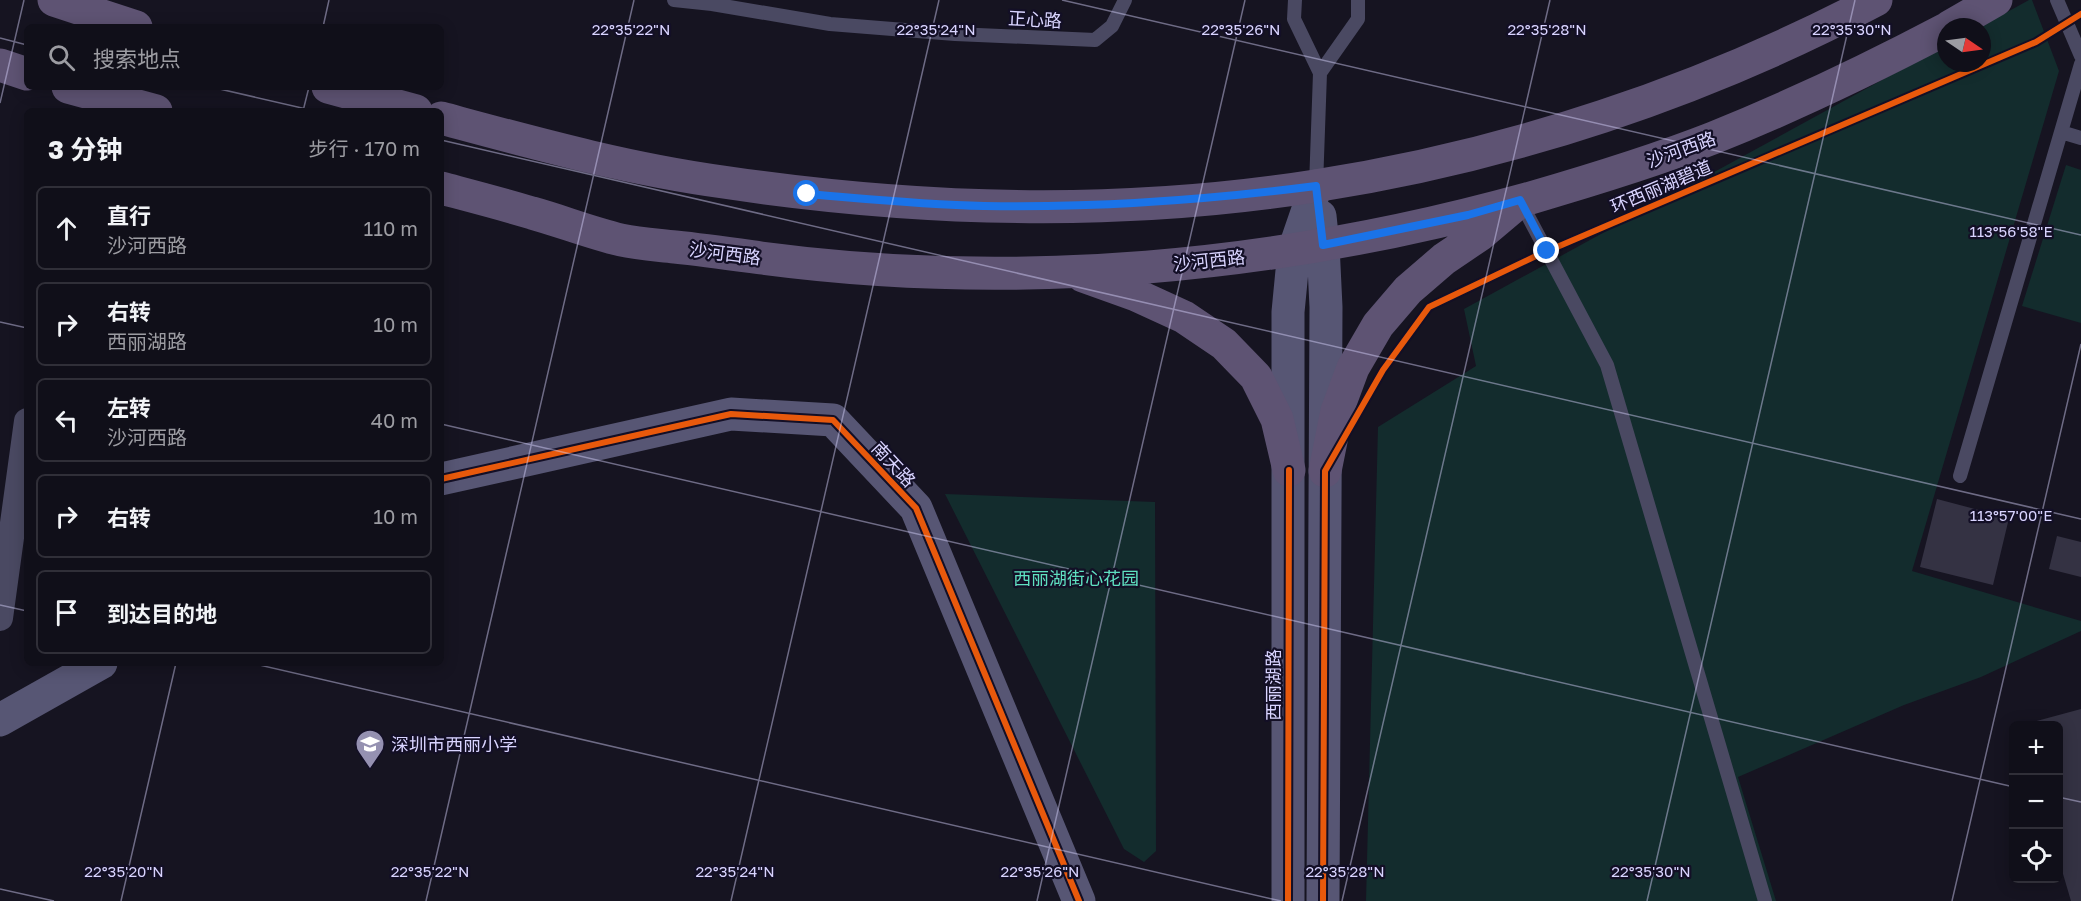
<!DOCTYPE html>
<html lang="zh">
<head>
<meta charset="utf-8">
<style>
	body { margin:0; font-family:"Golos Text","Noto Sans SC",sans-serif; background:#191822; color:#f1f3f6 }
	.controls { position:absolute; right:18px; bottom:18px; display:grid; overflow:hidden; border-radius:9px; box-shadow:0 3px 15px #0003 }
	.controls button { width:54px; height:54px; display:grid; place-items:center; padding:0; border:0; border-bottom:2px solid #302f38; background:#100f19; color:#f1f3f6; font:30px sans-serif }
	.compass { position:absolute; left:1937px; top:18px; width:54px; height:54px; border-radius:50%; background:#100f19; box-shadow:0 3px 15px #0003; rotate:103deg }
	.stop { position:absolute; width:18px; height:18px; margin:-14px; border:4px solid #1a73e8; border-radius:50%; background:#fff }
	.stop.end { background:#1a73e8; border-color:#fff; box-shadow:0 2px 6px #0008 }
	.list { margin:0; padding:0; list-style:none }
	h2 { display:flex; justify-content:space-between; align-items:center; height:78px; margin:0; padding:0 24px; font-size:26px }
	h2 small { font-size:20px; font-weight:400; color:#9c9ca2 }
	.list li { display:grid; grid-template-columns:39px 1fr auto; gap:18px; align-items:center; box-sizing:border-box; height:84px; margin:0 12px 12px; padding:0 12px; border:2px solid #302f38; border-radius:9px }
	.list b { display:block; font-size:22px; white-space:nowrap }
	.list p { margin:0; font-size:20px; white-space:nowrap; color:#9c9ca2 }
	.list em { font-size:20px; font-style:normal; color:#9c9ca2 }
	.icon { flex:none; width:33px; height:33px; fill:none; stroke:currentColor; stroke-width:2; stroke-linecap:round; stroke-linejoin:round }
	.map { position:relative; flex:none; width:2081px; height:901px; overflow:hidden }
	.search { position:absolute; background:#100f19; box-shadow:0 3px 15px #0003; left:24px; top:24px; width:420px; height:66px; display:flex; align-items:center; gap:15px; box-sizing:border-box; padding:0 21px; border-radius:9px; color:#9c9ca2; font-size:22px }
	.panel { position:absolute; background:#100f19; box-shadow:0 3px 15px #0003; left:24px; top:108px; width:420px; height:558px; border-radius:9px }
	.map>svg:first-child { display:block }
</style>
</head>
<body>
<div class="map">
<svg width="2081" height="901" viewBox="0 0 2081 901">
	<rect width="100%" height="100%" fill="#161421"/>
	<path fill="#132c2d" d="M 2029,0 L 2032,0 L 2059,71 L 1912,571 L 2081,621 L 2081,631 L 1981,677 L 1904,705 L 1738,777 L 1776,901 L 1366,901 L 1378,427 L 1476,366 L 1464,309 L 1946,45 L 1946,63 L 1982,63 L 1982,27 L 1980,27 Z
		M 2066,165 L 2081,170 L 2081,323 L 2022,306 Z
		M 945,494 L 1155,502 L 1156,851 L 1144,862 L 1124,849 Z"/>
	<path fill="#343243" d="M 1937,499 L 2009,518 L 1993,585 L 1920,567 Z
		M 2057,536 L 2081,542 L 2081,577 L 2049,569 Z
		M 2081,709 L 2081,901 L 2071,901 L 2058,857 L 2058,726 L 2022,725 Z"/>
	<g fill="none" stroke-linecap="round" stroke-linejoin="round">
		<path stroke="#4a4962" stroke-width="14" d="M 674,0 L 712,4 L 830,24 L 955,34 L 1095,40 L 1112,26 L 1125,0
			M 1295,0 L 1294,19 L 1320,73 L 1316,186
			M 2057,0 L 2081,56
			M 2081,64 L 2061,132 L 2081,138
			M 1320,73 L 1358,19 L 1358,0
			M 1520,201 L 1607,365 L 1765,901
			M 1960,476 L 2061,132"/>
		<path stroke="#4a4962" stroke-width="26" d="M 0,618 L 27,421"/>
		<path stroke="#575674" stroke-width="33" d="M 1320,216 L 1323,245 L 1326,307 L 1323,901
			M 441,479 L 731,414 L 833,420 L 916,508 L 1079,901
			M 0,720 L 101,663
			M 1288,901 L 1288,312 L 1294,250 L 1316,186"/>
		<path stroke="#5e5373" stroke-width="33" d="M 54,0 L 136,27
			M 1949,27 L 1996,0
			M 0,65 L 27,74
			M 68,87 L 156,111
			M 328,87 L 416,111
			M 441,118 C 534,143 627,169 723,182 C 918,211 1119,217 1315,186 C 1509,156 1702,92 1876,0
			M 441,188 C 471,196 502,204 532,213 C 561,221 591,233 621,240 C 639,244 658,245 675,247 C 704,250 732,254 761,258 C 1017,292 1278,268 1527,199 C 1589,181 1652,162 1713,138 C 1793,106 1870,69 1946,29
			M 1083,276 L 1136,295 L 1184,317 L 1224,344 L 1256,377 L 1277,419 L 1289,470
			M 1325,471 L 1337,411 L 1353,368 L 1378,325 L 1408,290 L 1444,259 L 1481,234 L 1513,207"/>
		<g stroke="#130f26" stroke-width="10">
			<path id="cycleway" d="M 441,479 L 731,414 L 833,420 L 916,508 L 1079,901
				M 1288,901 L 1289,470
				M 1323,901 L 1325,471 L 1383,370 L 1429,307 L 1536,256 L 2036,42 L 2081,14"/>
		</g>
		<use href="#cycleway" stroke="#e8590c" stroke-width="6"/>
	</g>
	<g fill="none" stroke-linecap="round" stroke-linejoin="round">
		<path stroke="#1a73e8" stroke-width="8" d="M 807,194 C 866,199 925,205 984,206 C 1095,208 1206,200 1316,186 L 1323,245 L 1468,215 L 1520,200 L 1547,251"/>
	</g>
	<path fill="none" stroke="#d9d4ff" stroke-width="1.5" stroke-opacity="0.45" d="M 1062,0 L 2081,235M 323,27 L 329,0M 0,38 L 27,45M 211,87 L 315,111M 0,103 L 24,0M 303,111 L 309,87M 441,140 L 2081,519M 0,322 L 27,328M 441,424 L 2014,787M 0,605 L 27,611M 251,663 L 1281,901M 2058,797 L 2081,802M 0,889 L 54,901M 121,901 L 176,663M 426,901 L 634,0M 731,901 L 939,0M 1037,901 L 1245,0M 1342,901 L 1550,0M 1647,901 L 1855,0M 1952,901 L 2081,344"/>
	<defs>
		<g id="school-pin" transform="scale(1.5)"><path d="M0 17L-7.5 6A9.5 9.5 0 1 1 7.5 6Z" fill="#9591b1" stroke="#130f26"/><path d="M0-5L7-2L0 1L-7-2ZM-4 1L0 2.5L4 1V4Q0 6-4 4Z" fill="#fff"/></g>
	</defs>
	<g fill-rule="evenodd">
		<use href="#school-pin" x="370" y="744"/>
	</g>
	<g text-anchor="middle" dominant-baseline="central" stroke-width="4.5" stroke-linejoin="round" paint-order="stroke">
		<g font-size="18" fill="#d9d4ff" stroke="#130f26">
			<text transform="translate(1035 19) rotate(3)">正心路</text>
			<text transform="translate(1681 149) rotate(-20)">沙河西路</text>
			<text transform="translate(1661 186) rotate(-23)">环西丽湖碧道</text>
			<text transform="translate(725 253) rotate(7)">沙河西路</text>
			<text transform="translate(1209 260) rotate(-6)">沙河西路</text>
			<text transform="translate(894 464) rotate(47)">南天路</text>
			<text transform="translate(1273 685) rotate(-90)">西丽湖路</text>
		</g>
		<g font-size="18" fill="#5fe0c0" stroke="#130f26">
			<text x="1076" y="578">西丽湖街心花园</text>
		</g>
		<g font-size="18" fill="#d9d4ff" stroke="#130f26" text-anchor="start">
			<text x="391" y="744">深圳市西丽小学</text>
		</g>
	</g>
	<g font-size="15" text-anchor="middle" fill="#d9d4ff" stroke="#130f26" stroke-width="4.5" stroke-linejoin="round" paint-order="stroke">
		<text x="631" y="35">22°35'22"N</text>
		<text x="1241" y="35">22°35'26"N</text>
		<text x="1547" y="35">22°35'28"N</text>
		<text x="936" y="35">22°35'24"N</text>
		<text x="1852" y="35">22°35'30"N</text>
		<text x="2011" y="237">113°56'58"E</text>
		<text x="2011" y="521">113°57'00"E</text>
		<text x="124" y="877">22°35'20"N</text>
		<text x="430" y="877">22°35'22"N</text>
		<text x="735" y="877">22°35'24"N</text>
		<text x="1040" y="877">22°35'26"N</text>
		<text x="1345" y="877">22°35'28"N</text>
		<text x="1651" y="877">22°35'30"N</text>
	</g>
</svg>
<div class="controls">
<button>+</button>
<button>−</button>
<button><svg class="icon" aria-label="locate" viewBox="0 0 24 24"><circle cx="12" cy="12" r="6"/><path d="M12 2v4M12 18v4M2 12h4M18 12h4"/></svg></button>
</div>
<svg class="compass" viewBox="-18 -18 36 36"><path d="M0-13l5 13h-10z" fill="#e53935"/><path d="M0 13l5-13h-10z" fill="#9c9ca2"/></svg>
<div class="stop" style="left:807px;top:194px"></div>
<div class="stop end" style="left:1547px;top:251px"></div>
<div class="search"><svg class="icon" aria-label="search" viewBox="0 0 24 24"><circle cx="10" cy="10" r="6"/><path d="M15 15l6 6"/></svg>搜索地点</div>
<section class="panel">
<h2>3 分钟<small>步行 · 170 m</small></h2>
<ul class="list">
<li><svg class="icon" aria-label="ahead" viewBox="0 0 24 24"><path d="M12 20V5M6 11l6-6 6 6"/></svg><div><b>直行</b><p>沙河西路</p></div><em>110 m</em></li>
<li><svg class="icon" aria-label="right" viewBox="0 0 24 24"><path d="M7 20v-9h11M14 6l5 5-5 5"/></svg><div><b>右转</b><p>西丽湖路</p></div><em>10 m</em></li>
<li><svg class="icon" aria-label="left" viewBox="0 0 24 24"><path d="M17 20v-9H6M10 6l-5 5 5 5"/></svg><div><b>左转</b><p>沙河西路</p></div><em>40 m</em></li>
<li><svg class="icon" aria-label="right" viewBox="0 0 24 24"><path d="M7 20v-9h11M14 6l5 5-5 5"/></svg><div><b>右转</b></div><em>10 m</em></li>
<li><svg class="icon" aria-label="arrive" viewBox="0 0 24 24"><path d="M6 21V4h12l-3 4 3 4H6"/></svg><div><b>到达目的地</b></div></li>
</ul>
</section>
</div>
</body>
</html>
